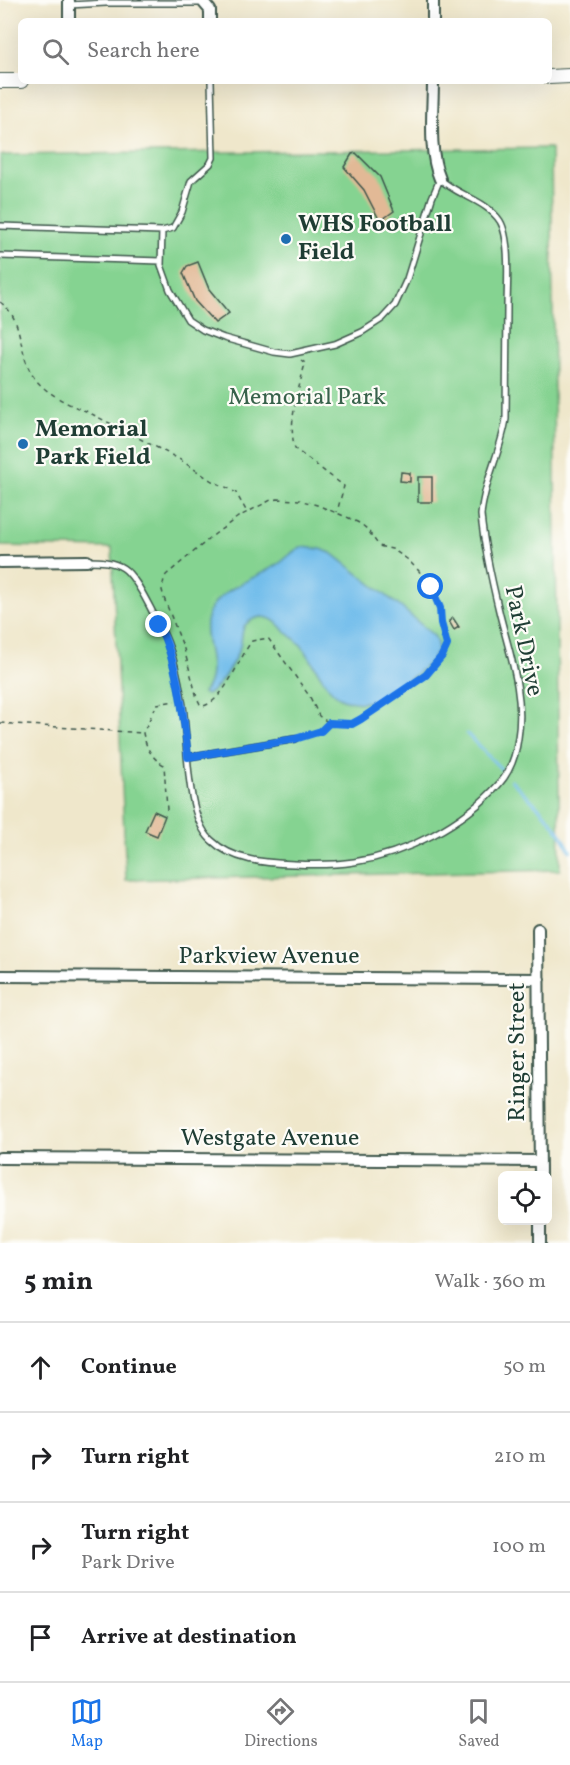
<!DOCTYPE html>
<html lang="en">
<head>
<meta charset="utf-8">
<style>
	body { margin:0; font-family:Vollkorn,serif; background:#f6f6f6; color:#202124 }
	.controls { position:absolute; right:18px; bottom:18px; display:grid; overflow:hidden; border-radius:9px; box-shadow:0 6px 24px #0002 }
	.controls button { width:54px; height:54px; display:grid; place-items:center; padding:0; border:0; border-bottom:2px solid #e0e0e0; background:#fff; color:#202124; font:30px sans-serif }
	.stop { position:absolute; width:18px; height:18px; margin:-14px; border:4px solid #1a73e8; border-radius:50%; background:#fff }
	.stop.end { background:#1a73e8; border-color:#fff; box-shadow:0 2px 6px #0008 }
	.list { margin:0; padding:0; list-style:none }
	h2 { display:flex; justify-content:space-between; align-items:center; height:78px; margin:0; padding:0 24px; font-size:26px }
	h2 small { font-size:20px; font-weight:400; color:#757577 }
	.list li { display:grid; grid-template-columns:39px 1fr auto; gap:18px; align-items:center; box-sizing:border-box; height:90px; padding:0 24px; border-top:2px solid #e0e0e0 }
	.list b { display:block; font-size:22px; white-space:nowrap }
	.list p { margin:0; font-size:20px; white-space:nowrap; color:#757577 }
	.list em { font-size:20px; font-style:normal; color:#757577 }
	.icon { flex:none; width:33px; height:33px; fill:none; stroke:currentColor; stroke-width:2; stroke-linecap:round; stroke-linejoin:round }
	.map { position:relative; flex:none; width:570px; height:1243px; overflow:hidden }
	.search { position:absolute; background:#fff; box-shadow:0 6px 24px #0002; left:18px; right:18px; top:18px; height:66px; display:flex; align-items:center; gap:15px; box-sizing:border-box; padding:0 21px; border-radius:9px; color:#757577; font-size:22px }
	.sheet { height:438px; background:#fff }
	nav { display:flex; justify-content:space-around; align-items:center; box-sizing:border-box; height:84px; border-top:2px solid #e0e0e0; background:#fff; font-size:16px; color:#757577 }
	nav a { display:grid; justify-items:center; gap:3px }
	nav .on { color:#1a73e8 }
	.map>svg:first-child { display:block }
</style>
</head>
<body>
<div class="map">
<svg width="570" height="1243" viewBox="0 0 570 1243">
	<rect width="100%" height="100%" fill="#fdfcf7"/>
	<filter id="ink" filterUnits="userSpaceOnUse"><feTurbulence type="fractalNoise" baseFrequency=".0167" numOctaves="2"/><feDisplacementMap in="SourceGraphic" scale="12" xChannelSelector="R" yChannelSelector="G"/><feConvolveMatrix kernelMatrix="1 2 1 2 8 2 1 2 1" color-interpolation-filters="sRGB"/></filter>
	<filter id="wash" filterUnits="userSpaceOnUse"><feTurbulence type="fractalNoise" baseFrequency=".008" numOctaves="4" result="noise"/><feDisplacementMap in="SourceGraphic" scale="24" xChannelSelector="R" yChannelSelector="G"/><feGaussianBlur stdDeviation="1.35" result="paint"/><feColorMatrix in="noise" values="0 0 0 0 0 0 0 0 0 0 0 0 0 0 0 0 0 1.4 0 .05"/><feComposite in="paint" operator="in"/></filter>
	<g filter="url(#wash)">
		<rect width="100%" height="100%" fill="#efe7cb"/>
		<path fill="#85d391" stroke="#528862" stroke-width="1.5" d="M 551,148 L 560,870 L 126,880 L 112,548 L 0,546 L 0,155 Z"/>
		<path fill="#72bdeb" stroke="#487d90" stroke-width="1.5" d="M 301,547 L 321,549 L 333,554 L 402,608 L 434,636 C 437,641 439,647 436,653 C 431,667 388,695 374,700 C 365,704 352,703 343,699 C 325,692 314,660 301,645 C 296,640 290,635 284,630 C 277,623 272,617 261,617 C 254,618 250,620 245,625 C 242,630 242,636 241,643 C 238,657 219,689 206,695 L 203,693 C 221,670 203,646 206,622 C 210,591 253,580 275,566 C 285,561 291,551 301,547 Z"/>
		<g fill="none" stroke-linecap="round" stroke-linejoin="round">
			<path stroke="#72bdeb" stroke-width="3" d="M 467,734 L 501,769
				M 511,780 C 532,802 558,822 570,851"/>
		</g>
		<g id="blocks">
			<path fill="#e2b996" d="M 356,153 L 380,177 L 394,211 L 380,221 L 364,190 L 344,167 L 352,154 Z
				M 198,262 L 209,289 L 229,313 L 215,323 L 195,301 L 183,273 L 187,266 Z
				M 401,472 L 410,473 L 410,482 L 400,481 Z
				M 418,477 L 432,477 L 432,502 L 418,502 Z
				M 453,618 L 459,627 L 454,630 L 449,621 Z
				M 154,811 L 165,816 L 157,836 L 145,831 Z"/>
		</g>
	</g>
	<g filter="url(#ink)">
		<use href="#blocks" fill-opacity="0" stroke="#3e564b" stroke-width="1.5"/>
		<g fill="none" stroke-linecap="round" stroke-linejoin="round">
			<g stroke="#3e564b" stroke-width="8">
				<path id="service" d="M 69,5 L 106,3 L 204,3
					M 0,226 L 162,231 L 173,228 L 182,212 L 191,181 L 210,164 L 213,158 L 211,81
					M 0,256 L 161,261
					M 87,561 C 99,561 112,561 123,568 C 134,575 145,598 151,609 C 157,622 165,634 169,647 C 176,666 180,687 183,706 C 188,741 185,816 211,840 C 233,861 265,863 294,864 C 314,865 334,865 354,862 C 406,854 464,824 499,784 C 510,772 516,754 518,738 C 525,696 510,655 500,615 C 492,582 484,548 481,515 C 484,482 501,451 506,419 C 506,382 507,345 507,308 C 507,287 511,239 500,221 C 486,200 458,196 440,179 L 432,198 L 407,279 L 395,305 L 382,319 L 362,332 L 335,344 L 290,354 L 274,352 L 224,338 L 203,330 L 188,320 L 170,290 L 161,265 L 162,231
					M 188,757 L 295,739"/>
			</g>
			<g stroke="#3e564b" stroke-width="14">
				<path id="minor" d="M 433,0 L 433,21
					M 69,1 L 69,21
					M 204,3 L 210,10 L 210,21
					M 433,81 C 433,112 428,151 440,179
					M 0,562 L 87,561
					M 538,929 L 540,1176
					M 0,976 L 539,979
					M 0,1158 L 540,1161
					M 540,1220 L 540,1243"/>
			</g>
			<g stroke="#3e564b" stroke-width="16">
				<path id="tertiary" d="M 549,77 L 570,76
					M 0,81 L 21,81"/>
			</g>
			<path stroke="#3e564b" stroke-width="1.5" stroke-dasharray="4.5 4.5" stroke-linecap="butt" d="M 0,302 C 17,314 18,331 23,350 C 25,359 28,369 33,376 C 42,391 70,406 86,411 L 179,459 L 212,481 L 230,489 L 236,493 L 247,512
				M 301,360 L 305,363 C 299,390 287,422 295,449 L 344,486 L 337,512
				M 278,499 L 299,500 L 317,505 L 349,518 L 361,524 L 367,529 L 379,546 L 392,549 L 407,559 L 419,571 L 438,599 L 440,608 L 441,623 L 447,645 L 443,656 L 426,675 L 389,701 L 352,724 L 334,724 L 329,723 L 319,716 L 310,697 L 268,638 L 252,641 C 239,657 225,701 203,706 L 200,704 L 197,698 L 184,649 L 164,598 L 162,590 L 164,579 L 166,575 L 215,534 L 238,517 L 271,500 Z
				M 0,723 L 143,733
				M 301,737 L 321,731 L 328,723
				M 167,810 L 164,765 C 151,758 146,747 143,733 L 157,704 L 175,701"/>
			<use href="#service" stroke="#fff" stroke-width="5"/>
			<use href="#minor" stroke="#fff" stroke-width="10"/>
			<use href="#tertiary" stroke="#fff" stroke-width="14"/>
		</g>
	</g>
	<g fill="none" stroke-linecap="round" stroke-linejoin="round" filter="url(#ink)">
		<path stroke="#1a73e8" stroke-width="8" d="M 159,625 C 179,667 183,712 188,757 L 295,739 L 321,731 L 329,723 L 352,724 L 361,719 L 426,675 L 442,656 L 447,645 L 441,623 L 440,608 L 431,587"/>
	</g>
	<g fill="#1f6fb2" stroke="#fdfcf7" stroke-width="2">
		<circle cx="286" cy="239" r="6"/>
		<circle cx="23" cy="444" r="6"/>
	</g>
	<g text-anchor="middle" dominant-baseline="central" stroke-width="4.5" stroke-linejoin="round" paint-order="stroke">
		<g font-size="24" font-weight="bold" fill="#1f3d34" stroke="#fdfcf7" text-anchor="start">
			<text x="298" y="225">WHS Football<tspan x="298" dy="28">Field</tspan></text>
			<text x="35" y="430">Memorial<tspan x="35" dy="28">Park Field</tspan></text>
		</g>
		<g font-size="24" fill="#38624b" stroke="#fdfcf7">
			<text x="307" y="398">Memorial Park</text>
		</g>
		<g font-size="24" fill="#1f3d34" stroke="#fdfcf7">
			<text transform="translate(523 641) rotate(78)">Park Drive</text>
			<text x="269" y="957">Parkview Avenue</text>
			<text transform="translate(518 1052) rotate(-90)">Ringer Street</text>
			<text x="270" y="1139">Westgate Avenue</text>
		</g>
	</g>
</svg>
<div class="controls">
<button><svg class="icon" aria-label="locate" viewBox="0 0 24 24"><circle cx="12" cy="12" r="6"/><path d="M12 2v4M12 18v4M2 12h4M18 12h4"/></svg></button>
</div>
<div class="stop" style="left:431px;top:587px"></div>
<div class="stop end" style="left:159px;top:625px"></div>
<div class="search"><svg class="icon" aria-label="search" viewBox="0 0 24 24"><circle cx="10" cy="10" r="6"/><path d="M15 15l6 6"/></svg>Search here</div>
</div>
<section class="sheet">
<h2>5 min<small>Walk · 360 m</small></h2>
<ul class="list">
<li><svg class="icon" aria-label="ahead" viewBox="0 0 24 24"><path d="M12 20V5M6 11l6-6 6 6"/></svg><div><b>Continue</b></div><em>50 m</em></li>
<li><svg class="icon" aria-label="right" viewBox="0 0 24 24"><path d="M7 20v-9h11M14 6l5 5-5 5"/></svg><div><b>Turn right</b></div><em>210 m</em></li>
<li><svg class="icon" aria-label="right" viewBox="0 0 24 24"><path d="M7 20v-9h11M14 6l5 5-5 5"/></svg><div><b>Turn right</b><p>Park Drive</p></div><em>100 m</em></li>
<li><svg class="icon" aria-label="arrive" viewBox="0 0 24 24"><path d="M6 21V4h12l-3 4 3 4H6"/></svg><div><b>Arrive at destination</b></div></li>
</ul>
</section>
<nav>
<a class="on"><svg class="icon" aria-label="map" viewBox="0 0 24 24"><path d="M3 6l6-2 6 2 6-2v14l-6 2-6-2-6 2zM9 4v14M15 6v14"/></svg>Map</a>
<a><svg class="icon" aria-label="directions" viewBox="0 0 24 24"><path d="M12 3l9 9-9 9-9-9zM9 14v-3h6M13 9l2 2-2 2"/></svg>Directions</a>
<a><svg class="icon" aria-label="saved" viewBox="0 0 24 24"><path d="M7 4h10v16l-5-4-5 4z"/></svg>Saved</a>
</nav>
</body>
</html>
